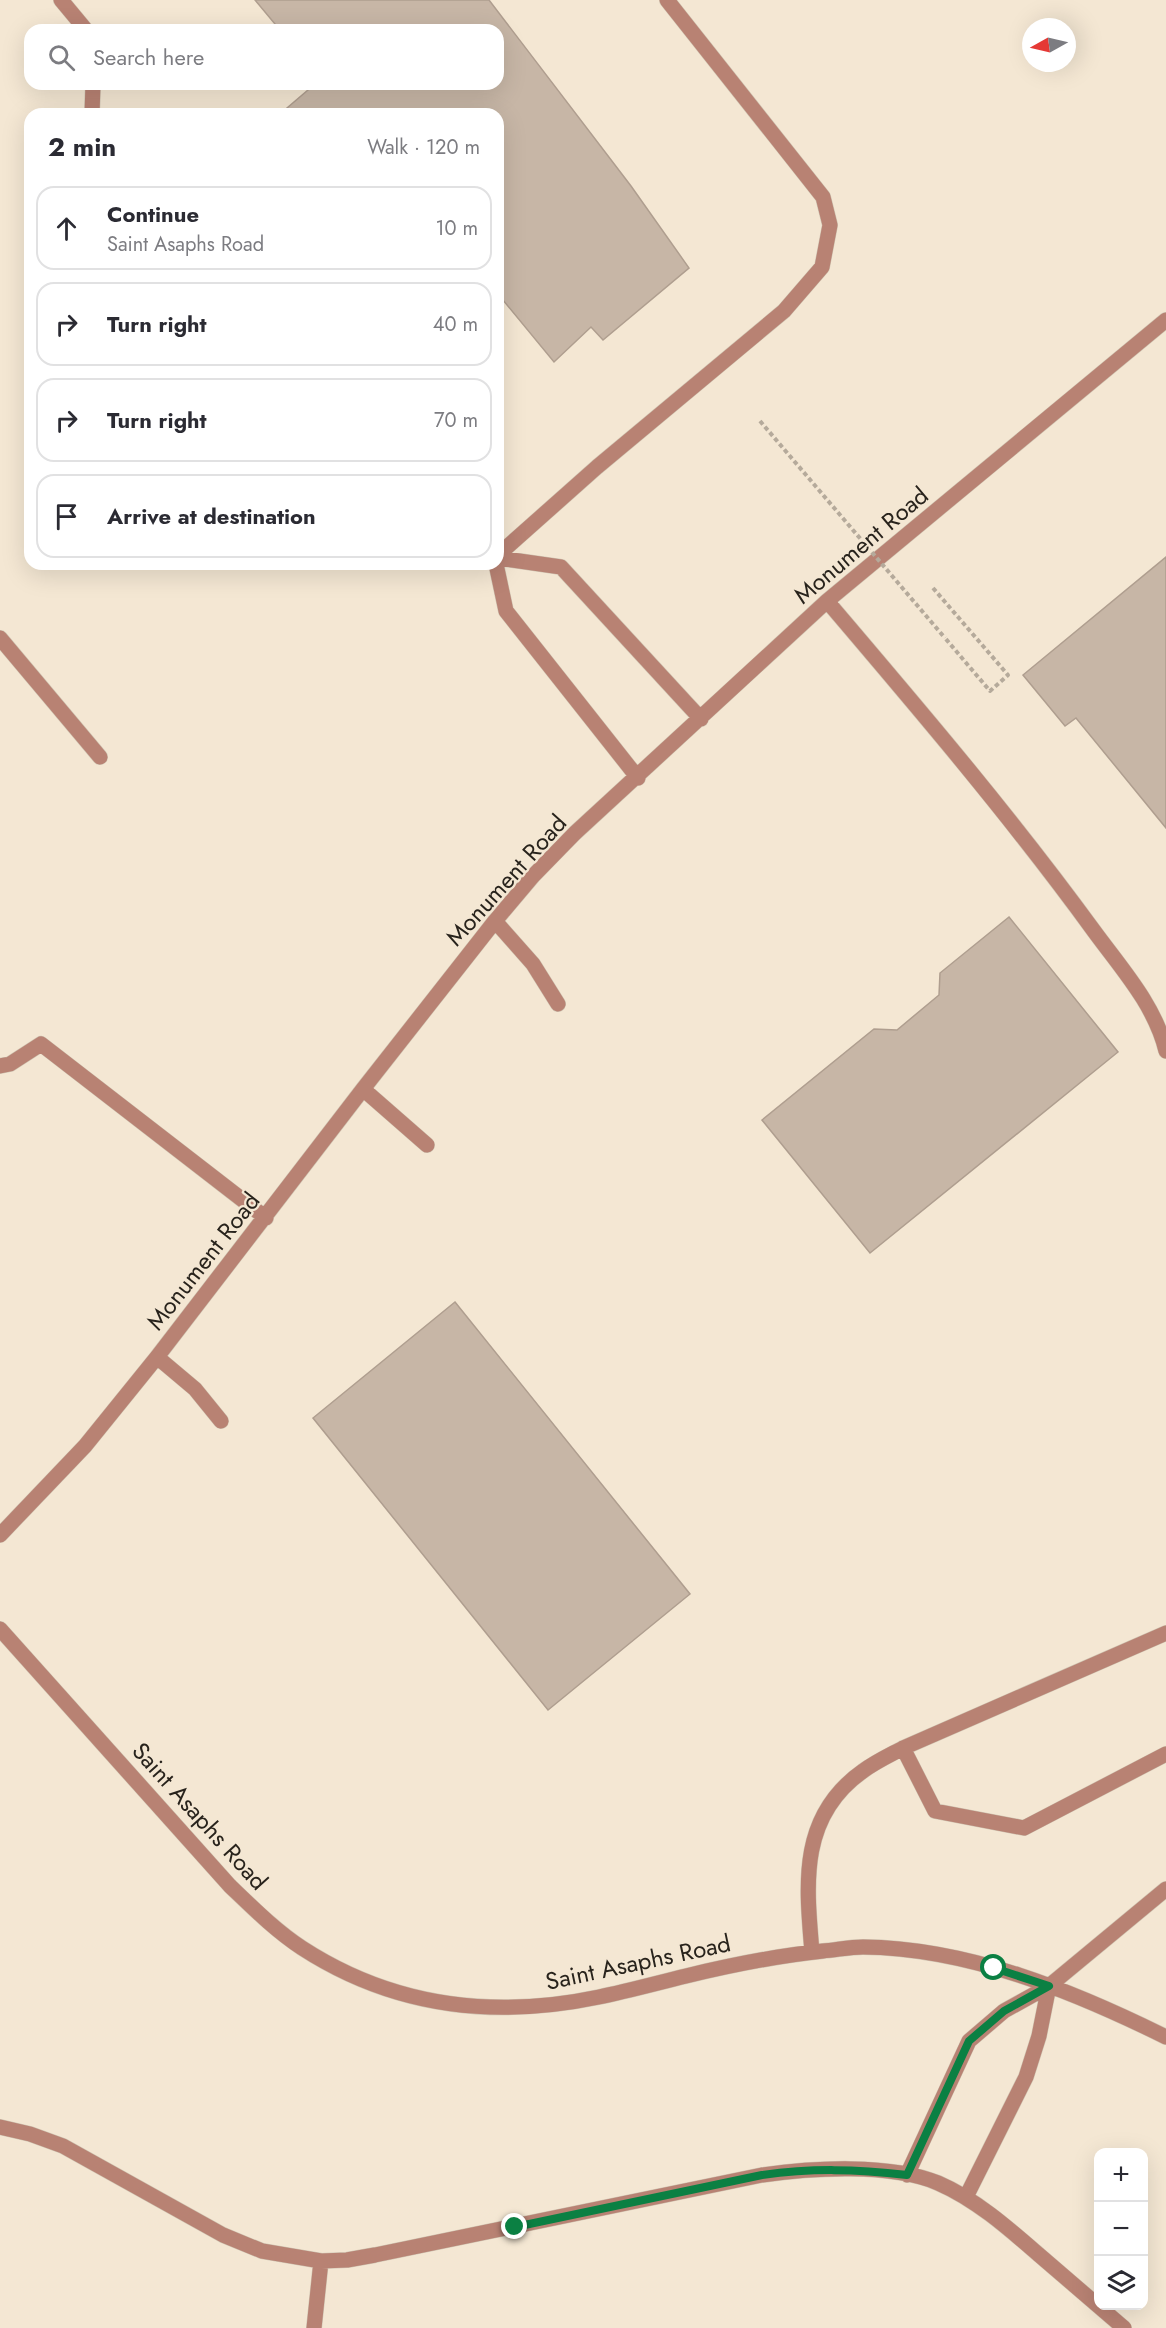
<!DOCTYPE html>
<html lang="en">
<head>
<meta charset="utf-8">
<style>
	body { margin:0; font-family:Jost,sans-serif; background:#f2f2f3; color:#2b2b33 }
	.controls { position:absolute; right:18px; bottom:18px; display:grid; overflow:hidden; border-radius:12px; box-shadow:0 6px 24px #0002 }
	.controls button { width:54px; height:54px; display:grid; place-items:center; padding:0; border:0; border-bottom:2px solid #e1e1e2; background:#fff; color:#2b2b33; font:30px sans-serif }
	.compass { position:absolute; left:1022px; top:18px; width:54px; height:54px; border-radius:50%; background:#fff; box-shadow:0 6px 24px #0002; rotate:262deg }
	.stop { position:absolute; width:18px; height:18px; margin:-14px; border:4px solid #0b8043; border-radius:50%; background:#fff }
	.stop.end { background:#0b8043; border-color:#fff; box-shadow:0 2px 6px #0008 }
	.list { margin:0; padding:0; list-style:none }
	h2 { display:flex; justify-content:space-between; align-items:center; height:78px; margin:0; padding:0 24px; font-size:26px }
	h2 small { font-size:20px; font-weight:400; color:#7c7c81 }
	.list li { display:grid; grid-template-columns:39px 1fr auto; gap:18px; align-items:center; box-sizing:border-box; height:84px; margin:0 12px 12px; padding:0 12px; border:2px solid #e1e1e2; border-radius:18px }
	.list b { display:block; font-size:22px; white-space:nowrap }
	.list p { margin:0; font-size:20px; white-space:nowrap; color:#7c7c81 }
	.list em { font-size:20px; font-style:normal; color:#7c7c81 }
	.icon { flex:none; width:33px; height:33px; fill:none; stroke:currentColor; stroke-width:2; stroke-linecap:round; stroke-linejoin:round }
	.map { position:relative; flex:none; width:1166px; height:2328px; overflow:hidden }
	.search { position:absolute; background:#fff; box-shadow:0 6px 24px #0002; left:24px; top:24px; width:480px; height:66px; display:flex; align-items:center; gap:15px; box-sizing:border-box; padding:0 21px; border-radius:18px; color:#7c7c81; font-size:22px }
	.panel { position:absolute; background:#fff; box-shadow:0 6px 24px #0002; left:24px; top:108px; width:480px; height:462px; border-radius:18px }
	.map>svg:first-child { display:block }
</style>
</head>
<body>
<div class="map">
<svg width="1166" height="2328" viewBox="0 0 1166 2328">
	<rect width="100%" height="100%" fill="#f4e7d3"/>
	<path fill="#c7b6a6" stroke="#af9e8f" stroke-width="1.5" d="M 255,0 L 489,0 L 631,186 L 689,268 L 603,340 L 591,327 L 554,362 L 498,294 L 498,114 L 280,114 L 315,84 L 498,84 L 498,30 L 280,30 Z
		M 1166,557 L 1166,828 L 1076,718 L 1065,726 L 1023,675 Z
		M 1009,917 L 1118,1052 L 870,1253 L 762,1120 L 874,1029 L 897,1030 L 939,995 L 940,973 Z
		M 455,1302 L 690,1594 L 548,1710 L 313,1418 Z"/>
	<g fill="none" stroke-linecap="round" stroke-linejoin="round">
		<g stroke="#cfc4b2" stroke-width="16">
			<path id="minor" d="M 61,0 L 86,30
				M 92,114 L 93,84
				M 498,555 L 597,467 L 784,311 L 822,267 L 830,225 L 823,197 L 667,0
				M 498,558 L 561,567 L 701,719
				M 496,564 L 506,611 L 638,778
				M 827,601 C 919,709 1011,817 1094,931 C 1121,968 1155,1005 1166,1051
				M 0,638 L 100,757
				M 495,921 L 533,964 L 558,1004
				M 0,1066 L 10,1064 L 41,1044 L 266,1218
				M 363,1089 L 427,1145
				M 157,1357 L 195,1389 L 221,1421
				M 0,1535 L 85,1446 L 157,1357 L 363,1089 L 495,921 L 533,876 L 575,833 L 827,601 L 1166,320
				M 0,1629 L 230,1886 C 253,1908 276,1931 302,1948 C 393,2007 494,2019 599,1997 C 628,1991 657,1983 686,1976 C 731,1965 776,1956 823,1951 C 836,1950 850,1947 863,1947 C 968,1948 1073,1991 1166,2037
				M 903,1748 L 935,1811 L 1024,1828 L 1166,1754
				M 812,1952 C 806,1883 799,1816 863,1771 C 875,1762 890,1755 903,1748 L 1166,1633
				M 0,2127 L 30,2134 L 63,2146 L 223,2235 L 262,2251 L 321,2261
				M 907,2175 L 969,2041 L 1004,2011 L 1049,1986 L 1166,1889
				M 966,2197 L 1026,2077 L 1039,2036 L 1049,1986
				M 314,2328 L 321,2261 L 347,2260 L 375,2255 L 762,2175 C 812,2168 890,2163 938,2183 C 975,2199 1007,2227 1038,2254 C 1067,2279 1095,2303 1124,2328"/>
		</g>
		<path stroke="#b5aa9b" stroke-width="4" stroke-dasharray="4.5 3" stroke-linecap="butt" d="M 933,588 L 1008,675 L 990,691 L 945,638"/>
		<use href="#minor" stroke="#b88273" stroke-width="15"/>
		<path stroke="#b5aa9b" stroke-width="4" stroke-dasharray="4.5 3" stroke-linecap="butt" d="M 760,421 L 945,638"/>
	</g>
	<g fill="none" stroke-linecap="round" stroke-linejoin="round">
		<path stroke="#0b8043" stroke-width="8" d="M 515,2227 L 762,2175 C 812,2168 856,2169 907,2175 L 969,2041 L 1004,2011 L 1049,1986 L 994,1968"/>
	</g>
	<g text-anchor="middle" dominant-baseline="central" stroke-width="4.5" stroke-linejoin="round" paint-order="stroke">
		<g font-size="24" fill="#28231c" stroke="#f4e7d3">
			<text transform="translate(861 545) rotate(-40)">Monument Road</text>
			<text transform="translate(506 880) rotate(-48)">Monument Road</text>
			<text transform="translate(203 1261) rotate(-52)">Monument Road</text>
			<text transform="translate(200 1816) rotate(48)">Saint Asaphs Road</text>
			<text transform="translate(638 1962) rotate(-12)">Saint Asaphs Road</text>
		</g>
	</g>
</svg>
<div class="controls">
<button>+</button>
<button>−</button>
<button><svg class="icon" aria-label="layers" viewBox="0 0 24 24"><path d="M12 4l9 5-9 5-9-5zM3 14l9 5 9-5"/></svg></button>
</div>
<svg class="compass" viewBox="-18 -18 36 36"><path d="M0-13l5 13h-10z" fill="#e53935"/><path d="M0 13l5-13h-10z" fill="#7c7c81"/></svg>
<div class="stop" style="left:994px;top:1968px"></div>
<div class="stop end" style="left:515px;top:2227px"></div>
<div class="search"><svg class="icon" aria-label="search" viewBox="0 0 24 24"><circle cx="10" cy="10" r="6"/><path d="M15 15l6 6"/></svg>Search here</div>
<section class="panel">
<h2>2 min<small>Walk · 120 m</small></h2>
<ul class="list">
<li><svg class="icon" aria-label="ahead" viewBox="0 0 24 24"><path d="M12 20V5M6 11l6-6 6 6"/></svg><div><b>Continue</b><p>Saint Asaphs Road</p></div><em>10 m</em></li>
<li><svg class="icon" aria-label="right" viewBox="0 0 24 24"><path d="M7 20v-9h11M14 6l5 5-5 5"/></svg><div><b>Turn right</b></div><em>40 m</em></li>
<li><svg class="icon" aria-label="right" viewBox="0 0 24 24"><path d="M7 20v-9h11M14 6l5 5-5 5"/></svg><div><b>Turn right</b></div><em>70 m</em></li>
<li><svg class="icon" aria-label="arrive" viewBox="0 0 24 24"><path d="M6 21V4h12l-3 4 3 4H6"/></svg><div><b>Arrive at destination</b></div></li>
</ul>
</section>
</div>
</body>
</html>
